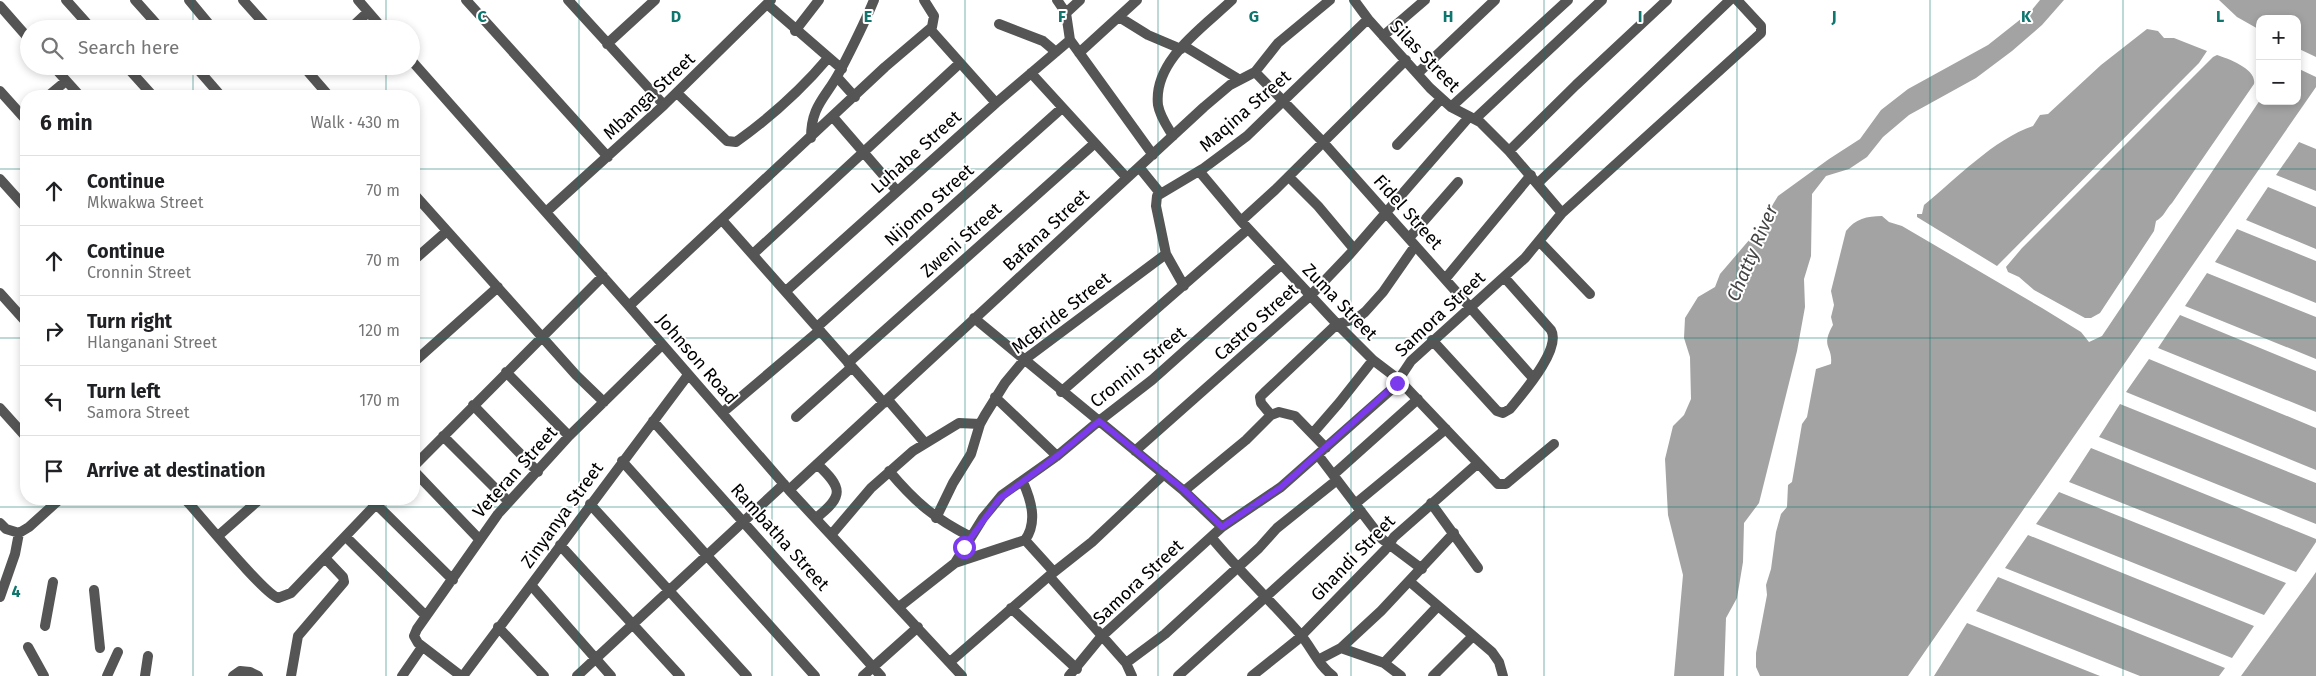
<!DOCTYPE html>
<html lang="en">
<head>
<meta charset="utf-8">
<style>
	body { margin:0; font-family:"Fira Sans",sans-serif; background:#f2f2f2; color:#202124 }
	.controls { position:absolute; right:15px; top:15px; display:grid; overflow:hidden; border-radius:10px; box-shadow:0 2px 8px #0003 }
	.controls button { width:45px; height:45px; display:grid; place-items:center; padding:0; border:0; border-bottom:1px solid #e0e0e0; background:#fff; color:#202124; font:25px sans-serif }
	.stop { position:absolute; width:15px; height:15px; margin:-11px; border:4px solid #7c3aed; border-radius:50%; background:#fff }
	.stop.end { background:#7c3aed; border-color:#fff; box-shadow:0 1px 5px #0008 }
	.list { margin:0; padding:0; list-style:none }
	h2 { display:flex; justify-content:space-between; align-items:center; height:65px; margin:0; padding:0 20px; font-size:21px }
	h2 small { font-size:16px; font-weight:400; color:#757577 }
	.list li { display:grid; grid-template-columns:32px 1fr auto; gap:15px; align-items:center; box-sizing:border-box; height:70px; padding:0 20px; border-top:1px solid #e0e0e0 }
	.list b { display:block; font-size:19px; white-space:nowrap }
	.list p { margin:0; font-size:16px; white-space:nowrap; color:#757577 }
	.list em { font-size:16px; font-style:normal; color:#757577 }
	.icon { flex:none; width:28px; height:28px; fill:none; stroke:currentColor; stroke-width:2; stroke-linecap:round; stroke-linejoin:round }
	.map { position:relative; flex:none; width:2316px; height:676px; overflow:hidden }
	.search { position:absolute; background:#fff; box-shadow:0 2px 8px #0003; left:20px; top:20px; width:400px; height:55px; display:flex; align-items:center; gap:12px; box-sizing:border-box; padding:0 18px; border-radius:28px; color:#757577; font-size:19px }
	.panel { position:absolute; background:#fff; box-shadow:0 2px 8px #0003; left:20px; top:90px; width:400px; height:415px; border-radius:20px }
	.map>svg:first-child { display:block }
</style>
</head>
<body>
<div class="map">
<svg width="2316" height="676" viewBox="0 0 2316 676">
	<rect width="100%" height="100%" fill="#fff"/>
	<path fill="#a3a3a3" d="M 2040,0 L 2064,0 L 2042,25 L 2012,51 L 1976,78 L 1909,115 L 1883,137 L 1867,157 L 1849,169 L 1826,176 L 1812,194 L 1811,256 L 1804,279 L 1805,307 L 1797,351 L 1759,503 L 1744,523 L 1743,562 L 1737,598 L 1726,618 L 1724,676 L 1674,676 L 1683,575 L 1668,515 L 1665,459 L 1673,426 L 1684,415 L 1691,399 L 1690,357 L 1684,338 L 1685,318 L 1698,297 L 1715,287 L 1720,274 L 1756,232 L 1778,196 L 1829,159 L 1860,139 L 1881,110 L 1908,89 L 1988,45 L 2031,11 Z
		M 2219,0 L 2316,0 L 2316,57 L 2297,48 L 2297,19 L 2260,19 L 2260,30 L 2237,17 Z
		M 2147,29 L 2158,31 L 2164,38 L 2174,38 L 2207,51 L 2199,63 L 1997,266 L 1917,217 L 1917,214 L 1922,214 L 1924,205 C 1956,179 1994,139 2033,126 L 2040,115 L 2048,114 L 2101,65 Z
		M 2217,55 C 2229,59 2257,69 2254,84 L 2172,203 C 2166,209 2164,217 2156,221 L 2154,231 L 2100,313 L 2091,318 L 2085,318 L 2034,290 L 2019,277 L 2008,272 L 2006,267 L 2022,248 L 2213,57 Z
		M 2297,68 L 2316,77 L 2316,87 L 1908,676 L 1760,676 L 1756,667 L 1756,653 L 1767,595 L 1766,585 L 1771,569 L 1776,532 L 1781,514 L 1787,507 L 1788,485 L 1792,482 L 1802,424 L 1807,417 L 1816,369 L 1831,364 C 1833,345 1820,348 1833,325 L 1831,317 L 1834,305 L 1831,291 L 1846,231 C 1855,219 1867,216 1882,216 L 1889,222 L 1902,226 L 2042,308 L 2081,332 L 2089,342 L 2102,336 L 2260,100 L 2297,101 Z
		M 2299,142 L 2316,149 L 2316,191 L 2276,175 Z
		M 2268,187 L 2316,207 L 2316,249 L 2246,220 Z
		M 2237,229 L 2316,261 L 2316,303 L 2215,262 Z
		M 2207,273 L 2316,317 L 2316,359 L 2185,306 Z
		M 2180,315 L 2316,371 L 2316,412 L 2158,348 Z
		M 2149,359 L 2316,428 L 2316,470 L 2126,392 Z
		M 2120,404 L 2316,483 L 2316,524 L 2099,437 Z
		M 2091,448 L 2316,539 L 2316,542 L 2296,572 L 2069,482 Z
		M 2059,492 L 2286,583 L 2264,615 L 2036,524 Z
		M 2028,535 L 2254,626 L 2232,658 L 2005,568 Z
		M 2316,572 L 2316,676 L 2241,676 L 2309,582 Z
		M 1998,577 L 2225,668 L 2219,676 L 2140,676 L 1976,611 Z
		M 1967,623 L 2100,676 L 1934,676 Z"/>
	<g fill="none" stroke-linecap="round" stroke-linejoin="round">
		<path stroke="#555" stroke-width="10" d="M 66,0 L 92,29
			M 135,0 L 161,29
			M 189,0 L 213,29
			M 243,0 L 269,29
			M 358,0 L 383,29
			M 466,0 L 608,157
			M 568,0 L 664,105
			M 1057,0 L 1066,13 L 1070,40 L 1153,155
			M 1354,0 L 1368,19 L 1430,88 L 1451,107 L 1480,122 L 1509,151 L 1562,213
			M 767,4 L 842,69
			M 0,6 L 29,39
			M 1066,13 L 1080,0
			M 1119,17 L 1148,35 L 1181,49
			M 999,24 L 1043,41 L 1056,52
			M 350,29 L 368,12
			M 930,29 L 996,103
			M 795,31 L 819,0
			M 1383,36 L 1425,0
			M 607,44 L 655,0
			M 1184,46 L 1240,80
			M 1079,53 L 1137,0
			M 411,60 L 629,306 L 789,490 L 962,676
			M 53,66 L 80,96
			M 126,66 L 153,96
			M 195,66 L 221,96
			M 303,66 L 329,96
			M 1255,72 L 1323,142 L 1533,378
			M 1031,73 L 1127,178
			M 1418,73 L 1495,0
			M 837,77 L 855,97
			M 0,91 L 26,120
			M 677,93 L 727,141 L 736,142 C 771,117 801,90 828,58
			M 48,96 L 66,81
			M 1451,107 L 1568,0
			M 833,117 L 897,191
			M 1475,119 L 1602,0
			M 1173,136 C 1167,126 1160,117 1158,105 C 1153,60 1204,27 1232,0
			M 811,138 C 811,105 826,98 840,71 C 852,48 864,24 874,0
			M 1397,145 L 1441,99
			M 1509,151 L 1576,85 L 1667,0
			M 1139,167 L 1160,193
			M 1199,171 L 1241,221 L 1337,324 L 1373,360 L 1398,379 L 1498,484 L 1506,484 L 1554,444
			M 1289,177 L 1318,206 L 1354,249
			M 0,179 L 26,208
			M 1538,183 L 1730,0
			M 414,194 L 576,375 L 604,402
			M 546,212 L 664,105 L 771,0
			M 722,220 L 884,403
			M 1241,221 L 1275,190 L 1406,60
			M 1409,238 L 1458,182
			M 1539,241 L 1590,294
			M 753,254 L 960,63
			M 414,260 L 447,231
			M 1446,278 L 1531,175
			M 1184,286 L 1166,254 L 1156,206 L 1157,196 L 1204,168 L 1247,136 L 1368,19
			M 786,291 L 996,103 L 1070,40
			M 0,293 L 26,322
			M 629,306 L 885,67 L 932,27 L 934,16 L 924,0
			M 974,318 L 1184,491 L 1222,527
			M 817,327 L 1062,108
			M 1432,340 L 1497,411 L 1503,413 L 1510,409 C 1522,394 1562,349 1551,330 L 1504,277
			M 414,362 L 498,287
			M 848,363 L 1095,143
			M 506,372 L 569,436
			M 1061,392 L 1248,229
			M 995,397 L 1057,456
			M 888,400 L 925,443
			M 473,405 L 538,472
			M 0,408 L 26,437
			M 722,413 L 820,330
			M 1271,415 L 1261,403 L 1260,397 L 1264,393 L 1337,324 L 1356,319 L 1365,312 L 1383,292 L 1415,246
			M 796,417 L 852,367
			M 653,421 L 881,676
			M 1313,433 L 1339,403 L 1373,360
			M 443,436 L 509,502
			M 1135,451 L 1311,295 L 1350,254 L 1469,117
			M 1318,455 L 1382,539 L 1422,569
			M 622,461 L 815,676
			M 414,466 L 603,276
			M 414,471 L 479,539
			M 889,471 C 916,503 934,518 971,537
			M 1333,475 L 1418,399
			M 1023,482 C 1031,500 1038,522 1025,540
			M 789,490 L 1204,107 L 1230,85 L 1255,72 L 1278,43 L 1330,0
			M 1184,491 L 1246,440 L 1271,415 L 1279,412 L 1295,416 L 1326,448
			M 185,499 C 200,515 263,593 278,598 L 291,593 L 381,499
			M 1431,503 L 1478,568
			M 376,504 L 453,580
			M 590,504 L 747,676
			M 1355,504 L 1446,429
			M 816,518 C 844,496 843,488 817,464
			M 936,518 L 953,483 L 971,454 L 980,424 L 985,415 L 1005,383 L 1024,360 L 1166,254
			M 0,523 L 6,529 L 19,533 L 29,527 L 60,499
			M 831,535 L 871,488 L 913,451 L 959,423 L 980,424
			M 218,536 L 260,499
			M 346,537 L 426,616
			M 1211,537 C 1239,571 1271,601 1300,634 C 1312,648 1318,665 1333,676
			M 1025,540 L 1054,572
			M 560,545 L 680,676
			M 955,563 L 1025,540
			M 1049,576 L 1126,663 L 1132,676
			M 1409,581 L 1492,652 L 1499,662 L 1503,676
			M 531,585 L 611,676
			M 94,590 L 100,648
			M 0,597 L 15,554 L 19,533
			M 899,607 L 955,563 L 983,518 L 1002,495 L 1057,456 L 1099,421 L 1152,380 L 1281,265
			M 1011,608 L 1077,669
			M 45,626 L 53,582
			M 498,627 L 544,676
			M 28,647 L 44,676
			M 1341,648 L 1384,663 L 1401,676
			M 1318,660 L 1341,648 L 1381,611 L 1454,533
			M 950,662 L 1049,576 L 1092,542 L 1164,474
			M 1126,663 L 1165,634 L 1259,548 L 1277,528 L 1337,480
			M 1384,663 L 1437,607
			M 107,676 L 118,652
			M 145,676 L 148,656
			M 233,676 L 240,671 L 250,672 L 258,676
			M 291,676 L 298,636 L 344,582 L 343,577 L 325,558
			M 402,676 L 422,647
			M 461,676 L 418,643 L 414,636 L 417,629 L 498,514 L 569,436 L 662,345
			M 463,676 L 688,375
			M 577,676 L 784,484
			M 863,676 L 918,627
			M 1069,676 L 1101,637 L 1222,527 L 1281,487 L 1393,388 L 1411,361 L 1525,258 L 1562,213 L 1761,33 L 1761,26 L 1737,0
			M 1178,676 L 1361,511
			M 1252,676 L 1297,640 L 1385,550 L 1394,537 L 1477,464
			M 1433,676 L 1473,636"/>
	</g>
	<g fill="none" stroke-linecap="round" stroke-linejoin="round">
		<path stroke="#7c3aed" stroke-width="6" d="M 964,547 L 999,499 L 1057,456 L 1099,421 L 1184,490 L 1222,527 L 1281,487 L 1397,383"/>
	</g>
	<path fill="none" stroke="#0f766e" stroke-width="1" stroke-opacity="0.55" d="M 193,0 L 193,29M 386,0 L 386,29M 579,0 L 579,676M 772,0 L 772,676M 965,0 L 965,676M 1158,0 L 1158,676M 1351,0 L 1351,676M 1544,0 L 1544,676M 1737,0 L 1737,676M 1930,0 L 1930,676M 2123,0 L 2123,676M 193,66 L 193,96M 386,66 L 386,96M 0,169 L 26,169M 414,169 L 2316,169M 0,338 L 26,338M 414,338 L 2316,338M 193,499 L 193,676M 386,499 L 386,676M 0,507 L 2316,507"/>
	<g text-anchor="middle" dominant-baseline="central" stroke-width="4" stroke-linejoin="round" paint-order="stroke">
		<g font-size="18" fill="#000" stroke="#fff">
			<text transform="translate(1425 56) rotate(46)">Silas Street</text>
			<text transform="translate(649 96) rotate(-43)">Mbanga Street</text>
			<text transform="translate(1245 111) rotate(-41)">Maqina Street</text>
			<text transform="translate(916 152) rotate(-42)">Luhabe Street</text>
			<text transform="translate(929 205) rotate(-42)">Nijomo Street</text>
			<text transform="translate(1408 212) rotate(48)">Fidel Street</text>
			<text transform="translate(1046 230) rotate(-43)">Bafana Street</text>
			<text transform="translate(961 240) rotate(-42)">Zweni Street</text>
			<text transform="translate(1340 302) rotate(46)">Zuma Street</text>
			<text transform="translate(1061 313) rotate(-38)">McBride Street</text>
			<text transform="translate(1440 314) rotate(-43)">Samora Street</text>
			<text transform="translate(1256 322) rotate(-42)">Castro Street</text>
			<text transform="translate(697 359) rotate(49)">Johnson Road</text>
			<text transform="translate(1138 367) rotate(-39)">Cronnin Street</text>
			<text transform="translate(515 472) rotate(-48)">Veteran Street</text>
			<text transform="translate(562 515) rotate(-54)">Zinyanya Street</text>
			<text transform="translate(780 537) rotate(48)">Rambatha Street</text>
			<text transform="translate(1353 558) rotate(-46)">Ghandi Street</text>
			<text transform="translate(1138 582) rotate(-43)">Samora Street</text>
		</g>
		<g font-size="19" font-style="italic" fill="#444" stroke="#fff">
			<text transform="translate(1752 253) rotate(-67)">Chatty River</text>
		</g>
	</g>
	<g font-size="16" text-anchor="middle" font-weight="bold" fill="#0f766e" stroke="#fff" stroke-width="4" stroke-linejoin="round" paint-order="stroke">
		<text x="482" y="22">C</text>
		<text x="676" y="22">D</text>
		<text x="868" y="22">E</text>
		<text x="1062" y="22">F</text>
		<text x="1254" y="22">G</text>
		<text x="1448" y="22">H</text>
		<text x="1640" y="22">I</text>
		<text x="1834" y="22">J</text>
		<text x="2026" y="22">K</text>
		<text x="2220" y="22">L</text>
		<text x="16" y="597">4</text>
	</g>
</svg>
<div class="controls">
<button>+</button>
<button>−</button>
</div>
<div class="stop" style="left:964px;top:547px"></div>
<div class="stop end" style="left:1397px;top:383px"></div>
<div class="search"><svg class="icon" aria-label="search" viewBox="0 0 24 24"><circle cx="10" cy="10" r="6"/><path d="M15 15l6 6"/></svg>Search here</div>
<section class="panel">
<h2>6 min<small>Walk · 430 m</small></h2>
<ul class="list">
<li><svg class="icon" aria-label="ahead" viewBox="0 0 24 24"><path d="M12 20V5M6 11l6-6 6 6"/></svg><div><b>Continue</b><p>Mkwakwa Street</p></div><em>70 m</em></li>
<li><svg class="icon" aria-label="ahead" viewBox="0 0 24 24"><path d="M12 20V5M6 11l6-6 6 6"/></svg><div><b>Continue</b><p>Cronnin Street</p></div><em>70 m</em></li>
<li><svg class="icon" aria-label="right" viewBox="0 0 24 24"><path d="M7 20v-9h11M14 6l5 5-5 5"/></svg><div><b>Turn right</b><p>Hlanganani Street</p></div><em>120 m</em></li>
<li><svg class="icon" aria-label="left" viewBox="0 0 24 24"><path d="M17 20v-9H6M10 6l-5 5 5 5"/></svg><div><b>Turn left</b><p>Samora Street</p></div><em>170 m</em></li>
<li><svg class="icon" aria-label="arrive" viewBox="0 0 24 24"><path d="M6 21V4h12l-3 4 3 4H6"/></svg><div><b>Arrive at destination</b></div></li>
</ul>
</section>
</div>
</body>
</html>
